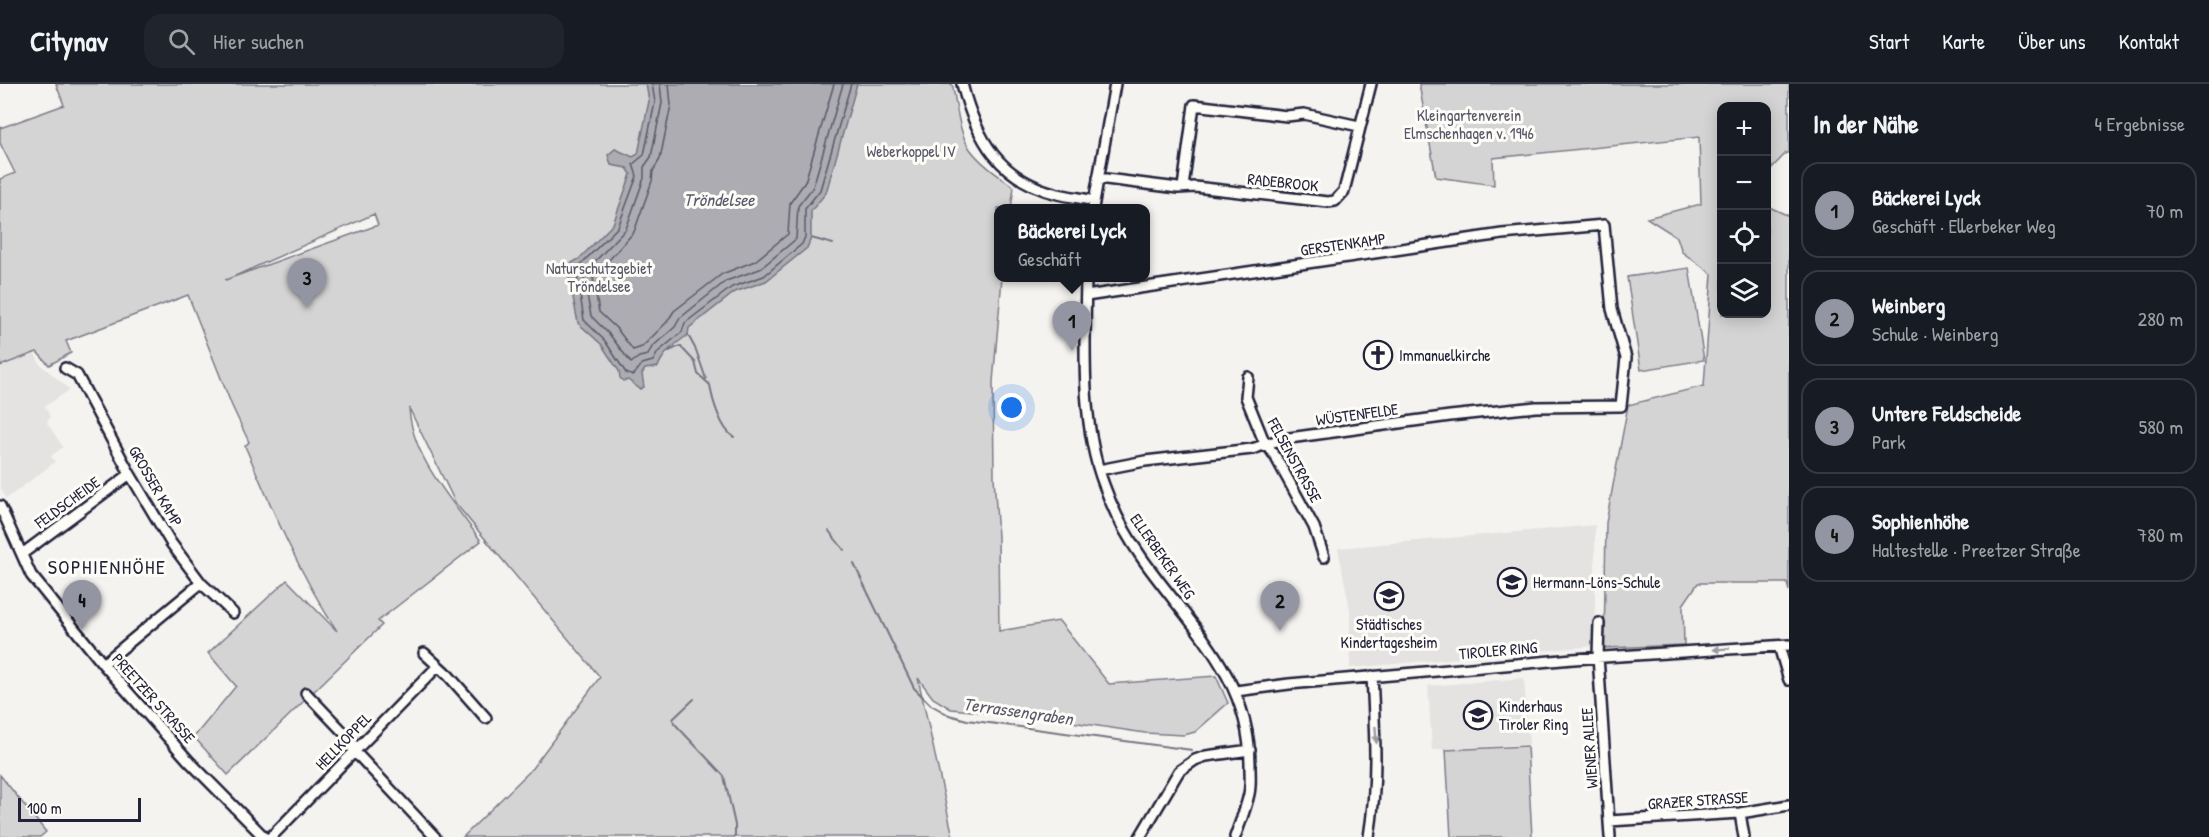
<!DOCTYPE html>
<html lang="de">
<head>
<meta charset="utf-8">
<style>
	body { margin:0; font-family:"Patrick Hand",sans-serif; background:#20242c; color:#f1f3f6 }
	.controls { position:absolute; right:18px; top:18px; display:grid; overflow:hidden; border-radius:12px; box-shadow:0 3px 15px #0003 }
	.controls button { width:54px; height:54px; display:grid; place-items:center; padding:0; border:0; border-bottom:2px solid #363941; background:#171b24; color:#f1f3f6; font:30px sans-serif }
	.scale { position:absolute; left:18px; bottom:15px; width:123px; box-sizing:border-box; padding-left:6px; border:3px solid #22223b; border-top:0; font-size:16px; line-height:21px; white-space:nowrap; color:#22223b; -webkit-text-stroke:4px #fdfcf7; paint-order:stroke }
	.you { position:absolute; left:1012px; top:324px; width:21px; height:21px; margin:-15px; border:4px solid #fff; border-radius:50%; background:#1a73e8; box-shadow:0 0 0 9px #1a73e833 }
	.badge { display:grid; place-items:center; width:39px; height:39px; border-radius:50%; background:#9495a2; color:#111; font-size:20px; font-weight:700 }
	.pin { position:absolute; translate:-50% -50px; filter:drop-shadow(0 2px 3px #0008) }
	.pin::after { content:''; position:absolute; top:32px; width:21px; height:18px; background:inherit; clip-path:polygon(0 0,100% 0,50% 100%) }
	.popup { position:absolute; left:994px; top:120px; width:156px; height:78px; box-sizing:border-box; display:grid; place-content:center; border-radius:12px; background:#171b24; filter:drop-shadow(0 2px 4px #0005); font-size:20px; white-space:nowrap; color:#9ea1a6 }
	.popup b { font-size:22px; color:#f1f3f6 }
	.popup::after { content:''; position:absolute; left:50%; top:100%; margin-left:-12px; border:12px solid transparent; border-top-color:#171b24 }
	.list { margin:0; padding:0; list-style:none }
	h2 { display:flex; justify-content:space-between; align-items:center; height:78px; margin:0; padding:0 24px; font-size:26px }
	h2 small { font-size:20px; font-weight:400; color:#9ea1a6 }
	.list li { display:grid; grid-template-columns:39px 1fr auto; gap:18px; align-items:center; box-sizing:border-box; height:96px; margin:0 12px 12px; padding:0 12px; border:2px solid #363941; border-radius:18px }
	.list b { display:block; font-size:22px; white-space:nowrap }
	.list p { margin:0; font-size:20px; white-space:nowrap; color:#9ea1a6 }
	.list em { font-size:20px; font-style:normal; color:#9ea1a6 }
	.icon { flex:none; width:33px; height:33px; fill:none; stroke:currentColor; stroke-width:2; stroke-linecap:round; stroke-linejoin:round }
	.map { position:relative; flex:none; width:1789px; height:753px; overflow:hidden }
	header { display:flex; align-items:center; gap:36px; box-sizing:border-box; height:84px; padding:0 30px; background:#171b24; border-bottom:2px solid #363941 }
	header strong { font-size:28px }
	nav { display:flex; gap:33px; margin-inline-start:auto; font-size:21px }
	.search { width:420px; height:54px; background:#20242c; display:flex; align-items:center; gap:15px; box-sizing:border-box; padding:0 21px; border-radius:18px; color:#9ea1a6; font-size:22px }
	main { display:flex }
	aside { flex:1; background:#171b24 }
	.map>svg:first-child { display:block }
</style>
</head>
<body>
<header>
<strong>Citynav</strong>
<div class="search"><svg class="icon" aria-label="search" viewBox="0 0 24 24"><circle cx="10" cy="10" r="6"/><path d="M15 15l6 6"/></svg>Hier suchen</div>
<nav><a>Start</a><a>Karte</a><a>Über uns</a><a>Kontakt</a></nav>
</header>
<main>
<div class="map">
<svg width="1789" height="753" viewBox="0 0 1789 753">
	<rect width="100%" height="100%" fill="#f4f3ef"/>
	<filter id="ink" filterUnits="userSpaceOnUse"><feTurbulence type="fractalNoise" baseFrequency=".0167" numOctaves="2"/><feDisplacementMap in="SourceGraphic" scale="12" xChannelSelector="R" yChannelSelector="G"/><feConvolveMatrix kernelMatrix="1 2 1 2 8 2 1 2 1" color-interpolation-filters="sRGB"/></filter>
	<g filter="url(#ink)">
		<path fill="#e4e3e2" d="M 34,268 L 40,280 L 70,306 L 45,322 L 50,333 L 47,339 L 63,363 L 51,372 L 55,378 L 6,415 L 0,402 L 0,282 Z
			M 1595,441 L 1595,562 L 1350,584 L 1350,526 L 1338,464 Z
			M 1524,594 L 1529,660 L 1432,666 L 1428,602 Z"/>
		<path fill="#d5d4d5" stroke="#7c7b88" stroke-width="1.5" fill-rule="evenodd" d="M 56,0 L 952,0 C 957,20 958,48 970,65 C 981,80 999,92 1014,103 L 1011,124 L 998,124 L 998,194 L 1002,194 L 993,298 L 994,393 L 998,453 L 999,547 L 1059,537 L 1109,600 L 1216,592 L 1228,619 L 1195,648 L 1184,651 L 1145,649 L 1045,634 L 951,625 L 933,614 L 918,594 L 953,753 L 463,753 L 530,687 L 600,593 L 456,420 L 409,324 C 412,374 452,416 481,457 L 378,537 L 382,541 L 228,691 L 194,653 L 236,602 L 208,569 L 287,496 L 337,547 C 299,489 272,425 245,362 L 249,358 L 232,322 L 188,211 L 66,257 L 71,269 L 49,281 L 37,268 L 0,282 L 0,95 L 15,89 L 0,59 L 0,44 L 64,21 ZM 374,130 L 378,141 L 225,196 L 226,196 Z
			M 1419,0 L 1789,0 L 1789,69 L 1786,69 L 1767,89 L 1766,22 L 1722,22 L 1722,230 L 1766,230 L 1767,122 L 1789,132 L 1789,507 L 1787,499 L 1698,499 L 1683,521 L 1684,561 L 1604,564 L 1606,439 L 1628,321 L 1704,302 L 1712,190 L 1682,168 L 1677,153 L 1647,134 L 1701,120 L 1699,53 L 1493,74 L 1494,101 L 1436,93 Z
			M 1689,184 L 1704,276 L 1641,286 L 1627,193 Z
			M 1527,662 L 1532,753 L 1451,753 L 1446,666 Z
			M 0,691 L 46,748 L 40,753 L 0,753 Z"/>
		<path fill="#acacb2" stroke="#757582" stroke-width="1.5" d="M 646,0 L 857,0 L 826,109 L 811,127 L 811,154 L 807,164 L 766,197 L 735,208 L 689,244 L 688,251 C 675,260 663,269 658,283 L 645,285 L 642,290 L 644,303 L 640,305 L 628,296 L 623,297 L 620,294 L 619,287 L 601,260 L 578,239 L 569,193 L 570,180 L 579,175 L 613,140 L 631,90 L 627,84 L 611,81 L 608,71 L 615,65 L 633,73 L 638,70 L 649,17 Z"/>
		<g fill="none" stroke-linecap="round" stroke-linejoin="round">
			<path stroke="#59596b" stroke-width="1.5" d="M 652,0 L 655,18 L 644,71 L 633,80 L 637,92 L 618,143 L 576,185 L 584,236 L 605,257 L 626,289 L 633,292 L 642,280 L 653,277 L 658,268 L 682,248 L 685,239 L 732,203 L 764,192 L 802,160 L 805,153 L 805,125 L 820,106 L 851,0
				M 660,0 L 662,19 L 651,73 L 644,83 L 644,94 L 626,145 L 583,190 L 591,232 L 610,251 L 631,279 L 639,273 L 648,271 L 652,263 L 675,243 L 680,234 L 726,197 L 760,185 L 796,155 L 798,122 L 813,103 L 843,0
				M 669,0 L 671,21 L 660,75 L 653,87 L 652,97 L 634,148 L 593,194 L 599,228 L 617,245 L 633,266 L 642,263 L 667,238 L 674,227 L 722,190 L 755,177 L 788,150 L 790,119 L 805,98 L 834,0"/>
			<path stroke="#757582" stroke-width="2" d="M 811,154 L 833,160
				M 688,251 L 696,266 L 706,295
				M 669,267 L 680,262 L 695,278 L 698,290 L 710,301 C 712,315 721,346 734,353
				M 829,447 L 844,466
				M 854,480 L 914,604 L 931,621 L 949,631 L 967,636 L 1192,666
				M 694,615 L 673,635 L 674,639 L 724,692 L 735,741 L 735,753"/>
			<g stroke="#22223b" stroke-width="14">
				<path id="minor" d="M 962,0 C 976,54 999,96 1058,110 C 1070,113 1082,114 1094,117
					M 1098,94 L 1178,104 L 1195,103 L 1328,118 L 1335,117 L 1344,107 L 1371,0
					M 1183,103 L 1194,21 L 1287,32 L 1304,30 L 1359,42
					M 1093,124 L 1115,0
					M 1086,194 C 1085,259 1080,339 1104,401 C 1113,427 1126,451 1142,474 C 1189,541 1251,593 1250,683 C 1250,691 1251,701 1249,710 C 1246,724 1240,739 1235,753
					M 1086,212 L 1502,150 L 1604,141 L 1612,225 L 1626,274 L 1621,322 L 1536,323 L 1450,332 L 1282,355 L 1252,365 L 1145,377 L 1099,386
					M 65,284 L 77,291 L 130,390 L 171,459 L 201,499 L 233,529
					M 1248,293 L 1246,313 L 1263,355 L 1275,372 L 1314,443 L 1324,473
					M 0,422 L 31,491 L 103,580 L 188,676 L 264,753
					M 22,470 L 130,390
					M 1599,539 L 1598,572 L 1610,753
					M 1779,562 L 1789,596
					M 424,569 L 448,591 L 486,634
					M 103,580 L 201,499
					M 1236,607 L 1289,600 L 1573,575 L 1789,561
					M 306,609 L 349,654 L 353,660 L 353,668 L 360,673 L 435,753
					M 1740,729 L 1744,753
					M 1609,737 L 1740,729 L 1789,721
					M 271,753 L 437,583
					M 1140,753 L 1179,687 L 1195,676 L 1206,672 L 1250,666
					M 1369,753 C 1378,697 1375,649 1372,592"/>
			</g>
			<use href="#minor" stroke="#fdfcf7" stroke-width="9"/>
		</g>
		<defs><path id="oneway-solid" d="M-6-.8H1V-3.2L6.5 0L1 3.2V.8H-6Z" transform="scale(1.5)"/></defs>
		<g fill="#9a9aa2">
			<use href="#oneway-solid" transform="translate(1721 565) rotate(177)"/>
			<use href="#oneway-solid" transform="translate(1376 651) rotate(86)"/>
		</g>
	</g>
	<defs>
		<g id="church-ring" transform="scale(1.5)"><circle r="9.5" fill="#fdfcf7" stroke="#22223b" stroke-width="1.5"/><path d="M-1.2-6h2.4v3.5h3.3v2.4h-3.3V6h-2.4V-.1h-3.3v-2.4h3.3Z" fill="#22223b"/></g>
		<g id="school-ring" transform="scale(1.5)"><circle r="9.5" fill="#fdfcf7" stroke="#22223b" stroke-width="1.5"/><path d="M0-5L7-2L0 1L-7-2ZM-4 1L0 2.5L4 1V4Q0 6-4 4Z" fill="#22223b"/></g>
	</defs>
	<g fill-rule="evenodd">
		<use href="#church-ring" x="1378" y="271"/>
		<use href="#school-ring" x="1512" y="498"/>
		<use href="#school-ring" x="1389" y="512"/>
		<use href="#school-ring" x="1478" y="631"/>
	</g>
	<g text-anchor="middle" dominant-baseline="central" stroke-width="6" stroke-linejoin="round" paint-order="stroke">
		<g font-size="16" fill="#585769" stroke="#fdfcf7">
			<text x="1469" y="31">Kleingartenverein<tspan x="1469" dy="18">Elmschenhagen v. 1946</tspan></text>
			<text x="911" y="67">Weberkoppel IV</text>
			<text x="599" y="184">Naturschutzgebiet<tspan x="599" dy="18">Tröndelsee</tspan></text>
		</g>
		<g font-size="16" fill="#22223b" stroke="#fdfcf7">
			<text transform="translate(1283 98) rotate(6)">RADEBROOK</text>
			<text transform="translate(1343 160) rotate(-8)">GERSTENKAMP</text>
			<text transform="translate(1357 330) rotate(-8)">WÜSTENFELDE</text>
			<text transform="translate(1295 376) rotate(61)">FELSENSTRASSE</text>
			<text transform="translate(156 402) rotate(60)">GROSSER KAMP</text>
			<text transform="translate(67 418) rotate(-36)">FELDSCHEIDE</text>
			<text transform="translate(1163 472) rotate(55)">ELLERBEKER WEG</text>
			<text transform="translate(1498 566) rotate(-5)">TIROLER RING</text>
			<text transform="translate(154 614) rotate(48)">PREETZER STRASSE</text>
			<text transform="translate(343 657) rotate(-46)">HELLKOPPEL</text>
			<text transform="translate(1589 664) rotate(-94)">WIENER ALLEE</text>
			<text transform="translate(1698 716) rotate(-4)">GRAZER STRASSE</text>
		</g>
		<g font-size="16" fill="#22223b" stroke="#fdfcf7" text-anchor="start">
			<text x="1399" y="271">Immanuelkirche</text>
			<text x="1533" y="498">Hermann-Löns-Schule</text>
			<text x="1389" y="540" text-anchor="middle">Städtisches<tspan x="1389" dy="18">Kindertagesheim</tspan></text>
			<text x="1499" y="622">Kinderhaus<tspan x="1499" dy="18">Tiroler Ring</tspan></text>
		</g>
		<g font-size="18" font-style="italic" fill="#59596b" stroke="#fdfcf7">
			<text x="719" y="115">Tröndelsee</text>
			<text transform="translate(1018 627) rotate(8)">Terrassengraben</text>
		</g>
		<g font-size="20" letter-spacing="1.5" fill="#22223b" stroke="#fdfcf7">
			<text x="107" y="482">SOPHIENHÖHE</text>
		</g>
	</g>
</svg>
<div class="controls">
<button>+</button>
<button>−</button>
<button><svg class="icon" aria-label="locate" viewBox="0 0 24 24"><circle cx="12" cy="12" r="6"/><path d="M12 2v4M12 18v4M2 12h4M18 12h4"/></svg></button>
<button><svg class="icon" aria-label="layers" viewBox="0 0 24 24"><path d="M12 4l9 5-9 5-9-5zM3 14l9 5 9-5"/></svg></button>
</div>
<div class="scale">100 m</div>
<div class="you"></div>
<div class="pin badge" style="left:1072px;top:267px">1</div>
<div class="popup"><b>Bäckerei Lyck</b>Geschäft</div>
<div class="pin badge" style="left:1280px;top:547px">2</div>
<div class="pin badge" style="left:307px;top:224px">3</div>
<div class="pin badge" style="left:82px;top:546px">4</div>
</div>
<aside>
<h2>In der Nähe<small>4 Ergebnisse</small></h2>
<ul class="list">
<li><span class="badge">1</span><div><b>Bäckerei Lyck</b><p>Geschäft · Ellerbeker Weg</p></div><em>70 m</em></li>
<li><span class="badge">2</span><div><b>Weinberg</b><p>Schule · Weinberg</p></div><em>280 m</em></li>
<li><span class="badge">3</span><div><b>Untere Feldscheide</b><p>Park</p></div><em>580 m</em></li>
<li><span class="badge">4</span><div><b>Sophienhöhe</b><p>Haltestelle · Preetzer Straße</p></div><em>780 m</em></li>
</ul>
</aside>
</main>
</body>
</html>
